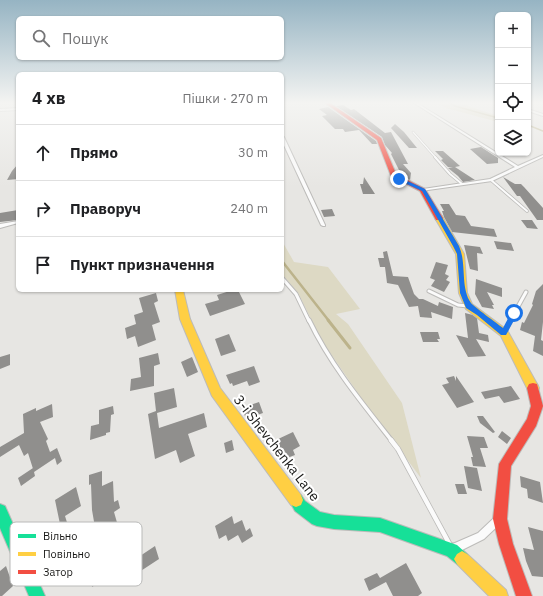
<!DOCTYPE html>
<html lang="uk">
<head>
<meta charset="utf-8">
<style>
	body { margin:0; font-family:"IBM Plex Sans",sans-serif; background:#f2f2f2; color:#202124 }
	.controls { position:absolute; right:12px; top:12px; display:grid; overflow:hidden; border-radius:6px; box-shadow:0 1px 3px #0004 }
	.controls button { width:36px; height:36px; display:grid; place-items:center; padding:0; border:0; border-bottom:1px solid #e0e0e0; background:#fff; color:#202124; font:20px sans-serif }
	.stop { position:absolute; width:12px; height:12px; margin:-9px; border:3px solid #1a73e8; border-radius:50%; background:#fff }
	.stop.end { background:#1a73e8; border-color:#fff; box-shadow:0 1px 4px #0008 }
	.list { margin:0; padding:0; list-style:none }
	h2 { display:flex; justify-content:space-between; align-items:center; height:52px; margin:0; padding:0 16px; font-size:17px }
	h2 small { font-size:13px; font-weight:400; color:#757577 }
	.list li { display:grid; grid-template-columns:26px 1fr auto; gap:12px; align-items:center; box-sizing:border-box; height:56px; padding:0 16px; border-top:1px solid #e0e0e0 }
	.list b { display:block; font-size:15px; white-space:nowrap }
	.list em { font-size:13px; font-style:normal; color:#757577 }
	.icon { flex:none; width:22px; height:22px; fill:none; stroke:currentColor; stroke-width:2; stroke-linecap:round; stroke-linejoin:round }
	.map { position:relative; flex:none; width:543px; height:596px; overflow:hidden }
	.search { position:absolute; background:#fff; box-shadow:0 1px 3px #0004; left:16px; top:16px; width:268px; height:44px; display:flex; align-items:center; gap:10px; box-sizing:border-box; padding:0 14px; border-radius:6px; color:#757577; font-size:15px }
	.panel { position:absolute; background:#fff; box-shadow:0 1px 3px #0004; left:16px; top:72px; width:268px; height:220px; border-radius:6px }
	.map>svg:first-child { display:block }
</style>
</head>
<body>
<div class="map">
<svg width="543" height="596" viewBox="0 0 543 596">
	<rect width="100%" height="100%" fill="#e7e6e3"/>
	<path fill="#ddd9c4" d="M 436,103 L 459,103 L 498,116 L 498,122 L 446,108 Z
		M 282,241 L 294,262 L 328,267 L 360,309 L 336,314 L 348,324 L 402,403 L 421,478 L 366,405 L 322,341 L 298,293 L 282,274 Z"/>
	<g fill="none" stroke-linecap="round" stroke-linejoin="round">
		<path stroke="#bcb38b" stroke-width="1.5" d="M 450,103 L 455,106 L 498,118
			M 528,125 L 543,131"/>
		<path stroke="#bcb38b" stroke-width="2.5" d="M 282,261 L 329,321"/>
		<path stroke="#bcb38b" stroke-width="3" d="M 328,320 L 350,348"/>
	</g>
	<path fill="#908f8d" d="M 343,105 L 351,110 L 354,109 L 385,133 L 391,132 L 408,164 L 403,164 L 411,173 L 410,180 L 401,174 L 391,154 L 392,153 L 385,145 L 382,137 L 336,106 Z
		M 328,107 L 376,141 L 377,144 L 372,144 L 359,130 L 345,132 L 343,129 L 335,129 L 322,116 L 327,115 L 319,109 Z
		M 395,124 L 404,132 L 417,148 L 409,148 L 391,128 Z
		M 481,147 L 498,158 L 498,163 L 487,164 L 470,149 Z
		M 435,151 L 443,151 L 460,166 L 455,167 L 475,180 L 463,182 L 458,176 L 448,168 L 453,167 L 448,167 L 441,160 L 443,159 Z
		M 18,164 L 18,179 L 7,180 L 12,171 Z
		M 364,177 L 375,194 L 363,194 L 360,184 L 363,184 Z
		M 503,177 L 515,184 L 521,184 L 524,187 L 543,208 L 543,220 L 537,220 L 520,196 L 517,196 Z
		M 440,204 L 449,204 L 456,215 L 465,216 L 471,226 L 494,229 L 497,237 L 452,232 L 444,217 L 442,211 L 444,211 Z
		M 332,209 L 335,216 L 324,217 L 321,210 Z
		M 18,210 L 18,220 L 0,222 L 0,213 Z
		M 521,220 L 532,220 L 538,229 L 527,228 Z
		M 494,241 L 511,243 L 514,251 L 497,249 Z
		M 464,245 L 480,247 L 483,254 L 477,253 L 478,271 L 470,269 Z
		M 387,251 L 393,276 L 408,277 L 414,294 L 419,299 L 423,299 L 438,306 L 439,302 L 453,307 L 452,319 L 431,312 L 432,318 L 420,317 L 418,306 L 409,307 L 398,285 L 387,283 L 385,267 L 380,267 L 378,258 L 384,258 L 383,252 Z
		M 436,262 L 448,265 L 445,274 L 449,276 L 446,280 L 450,282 L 444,292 L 431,286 L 435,280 L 430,278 Z
		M 476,279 L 502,288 L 502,297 L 487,292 L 494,305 L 492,305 L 494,309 L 482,307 L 475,294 Z
		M 543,284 L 543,322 L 541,340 L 543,341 L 543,356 L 533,351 L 535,336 L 520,330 L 522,322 L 524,323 L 533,305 L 532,304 L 536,291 Z
		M 233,290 L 238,290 L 245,304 L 210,316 L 205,304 L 219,300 L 217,295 Z
		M 156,293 L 158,301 L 154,303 L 160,322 L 152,325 L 156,340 L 138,347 L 135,336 L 127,339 L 125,328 L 136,324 L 134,315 L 143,312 L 139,298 Z
		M 465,313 L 473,315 L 477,318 L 479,333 L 488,335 L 489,342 L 476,339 L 486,356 L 468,357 L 456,335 L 468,338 Z
		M 420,332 L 438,332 L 440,339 L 437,339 L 439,342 L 423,342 Z
		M 229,334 L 236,351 L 221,356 L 215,339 Z
		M 158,353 L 160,364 L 154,366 L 154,386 L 130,391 L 131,379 L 141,377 L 139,358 Z
		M 10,354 L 10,365 L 0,369 L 0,357 Z
		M 192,357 L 198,372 L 187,377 L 181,362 Z
		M 254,366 L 260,382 L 249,386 L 247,381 L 233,386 L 232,383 L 230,384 L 226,375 Z
		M 454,376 L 456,381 L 456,376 L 474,402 L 457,408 L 442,385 L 449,383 L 446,378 Z
		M 511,386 L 520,399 L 504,403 L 499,396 L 485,399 L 481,392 Z
		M 174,388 L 177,407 L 157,413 L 159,428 L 204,413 L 207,427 L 188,434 L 195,456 L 180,463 L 176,450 L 155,459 L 148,414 L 156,411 L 154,393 Z
		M 259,402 L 263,413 L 257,415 L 258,417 L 251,420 L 250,418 L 246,419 L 242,408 Z
		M 52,404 L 53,417 L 40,422 L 48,439 L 46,441 L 50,452 L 57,448 L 62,461 L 57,465 L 55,458 L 34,472 L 28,453 L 24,456 L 19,445 L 0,457 L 0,447 L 24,433 L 23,414 L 36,408 L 36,411 Z
		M 113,406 L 114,414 L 111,415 L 110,432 L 106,433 L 106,435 L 90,440 L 91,426 L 99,424 L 99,410 Z
		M 477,416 L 483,416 L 495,432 L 493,433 L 480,423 Z
		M 502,431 L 511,438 L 507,444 L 498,437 Z
		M 293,432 L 300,446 L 293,450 L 295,455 L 287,458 L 283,448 L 280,450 L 276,440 Z
		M 467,436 L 484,437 L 488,448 L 480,448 L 486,467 L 473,466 L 471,457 L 473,457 Z
		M 232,440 L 234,450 L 226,453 L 224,443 Z
		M 464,466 L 477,468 L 482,491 L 468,488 Z
		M 33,468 L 35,476 L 21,486 L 18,478 Z
		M 102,471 L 102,486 L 113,481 L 114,502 L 118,500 L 120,508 L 114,512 L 118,526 L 97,539 L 92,510 L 91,484 L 89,485 L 89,475 Z
		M 520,476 L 540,482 L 543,503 L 528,498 L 527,489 L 521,487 Z
		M 455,484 L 464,484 L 467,494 L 458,494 Z
		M 76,487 L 81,506 L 65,516 L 70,532 L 47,549 L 43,536 L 60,524 L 55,500 Z
		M 232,516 L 234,524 L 242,520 L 246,531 L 250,528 L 253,536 L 242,543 L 238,535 L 228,541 L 226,535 L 219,539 L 215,526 Z
		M 528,527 L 543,531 L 543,577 L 532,576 L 526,561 L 523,548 L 534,550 Z
		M 155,546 L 159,559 L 127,580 L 125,569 L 140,559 L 140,556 Z
		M 113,551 L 117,572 L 92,587 L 91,576 L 94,574 L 92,563 Z
		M 406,563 L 422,593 L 418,596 L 393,596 L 386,582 L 369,591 L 364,579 L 377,573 L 380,578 Z
		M 6,566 L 13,586 L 2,596 L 0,596 L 0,571 Z"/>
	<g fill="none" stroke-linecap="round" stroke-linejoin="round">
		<g stroke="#bcbbb9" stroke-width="2.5">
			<path id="lane-far4" d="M 413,132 L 436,158"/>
		</g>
		<g stroke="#bcbbb9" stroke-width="3.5">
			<path id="lane-far3" d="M 435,157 L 450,174 L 462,184
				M 491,180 L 527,211"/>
		</g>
		<g stroke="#bcbbb9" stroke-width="5">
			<path id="lane-far2" d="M 282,278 L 296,294 L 309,321
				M 429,291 L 458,305 L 468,306
				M 510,321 L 526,292"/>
		</g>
		<g stroke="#bcbbb9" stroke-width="5.5">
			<path id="lane-far1" d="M 309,320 C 330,364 362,403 392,441
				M 504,333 L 511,320"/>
		</g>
		<g stroke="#bcbbb9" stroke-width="6">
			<path id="lane" d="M 391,440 L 398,449 L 450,545"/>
		</g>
		<g stroke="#bcbbb9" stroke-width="2">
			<path id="street" d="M 414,103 L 417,103 L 518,166 L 543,155 L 543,157 L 492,181 L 421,191 L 421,189 L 423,189 L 490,179 L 515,167 Z
				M 493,103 L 498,104 L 498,106 L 493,104 Z
				M 18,108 L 18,110 L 0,111 L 0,109 Z
				M 528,109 L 543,114 L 543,116 L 528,111 Z
				M 282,136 L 284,137 L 325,225 L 325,226 L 323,226 L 321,225 L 282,141 Z
				M 18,221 L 18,223 L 0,228 L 0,224 Z
				M 499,514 L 502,516 L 504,519 L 502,522 L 484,539 L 452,555 L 448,554 L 447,550 L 448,546 L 478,533 L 496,516 Z"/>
		</g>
		<g stroke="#bcbbb9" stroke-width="2">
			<path id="fast" d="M 296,493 L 301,495 L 305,501 L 320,512 L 334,515 L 380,518 L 457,545 L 467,554 L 470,559 L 467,564 L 462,567 L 457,564 L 447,556 L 380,532 L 334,529 L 317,526 L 312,524 L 295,511 L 289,500 L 291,495 Z
				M 0,504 L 5,506 L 45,596 L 29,596 L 0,528 Z"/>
		</g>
		<g stroke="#bcbbb9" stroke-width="2">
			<path id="slow" d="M 436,216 L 442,216 L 464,254 L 467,293 L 472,304 L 507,330 L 537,384 L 539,388 L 537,392 L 533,393 L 529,392 L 501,336 L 466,309 L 459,293 L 456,254 L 435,218 Z
				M 175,290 L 183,290 L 190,319 L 220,388 L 301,495 L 303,500 L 301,505 L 296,507 L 291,505 L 212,396 L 180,319 Z
				M 462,551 L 467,554 L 506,590 L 508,596 L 489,596 L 457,564 L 454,559 L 457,554 Z"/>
		</g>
		<g stroke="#bcbbb9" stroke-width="2">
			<path id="jam" d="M 325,103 L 330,103 L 381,138 L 396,174 L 425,189 L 443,218 L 442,220 L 436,220 L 420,191 L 391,176 L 377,140 Z
				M 533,383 L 537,384 L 543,406 L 536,426 L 511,466 L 507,519 L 513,544 L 532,596 L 516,596 L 499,544 L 493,519 L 499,464 L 527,419 L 531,406 L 527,388 L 529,384 Z"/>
		</g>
		<use href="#lane-far4" stroke="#fbfbfb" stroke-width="1.5"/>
		<use href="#lane-far3" stroke="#fbfbfb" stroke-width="2"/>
		<use href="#lane-far2" stroke="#fbfbfb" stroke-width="3"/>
		<use href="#lane-far1" stroke="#fbfbfb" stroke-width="3.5"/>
		<use href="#lane" stroke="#fbfbfb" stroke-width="4.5"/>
		<use href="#street" fill="#fbfbfb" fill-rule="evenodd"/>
		<use href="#fast" fill="#16e098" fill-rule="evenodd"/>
		<use href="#slow" fill="#ffcf43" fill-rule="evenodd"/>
		<use href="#jam" fill="#f24e42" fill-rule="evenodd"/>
	</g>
	<linearGradient id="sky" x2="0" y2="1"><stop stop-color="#96b4c3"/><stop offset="0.55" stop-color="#f4f4f2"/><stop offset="1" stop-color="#f4f4f2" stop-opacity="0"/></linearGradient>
	<rect width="543" height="187" fill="url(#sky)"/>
	<path fill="#1a73e8" d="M 398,178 L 401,178 L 425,189 L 459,246 C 467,264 460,287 471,303 C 473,306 498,324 503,328 L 512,311 L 517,311 L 518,313 L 506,335 L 501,335 L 477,315 L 466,308 L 460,293 L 457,254 L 453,246 L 422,191 L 398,180 Z"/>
	<g text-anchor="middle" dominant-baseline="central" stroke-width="4" stroke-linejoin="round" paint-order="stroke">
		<g font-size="14" fill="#191917" stroke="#fff">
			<text transform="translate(277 448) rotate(52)">3-i Shevchenka Lane</text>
		</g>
	</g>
	<rect x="10" y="522" width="132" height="64" rx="6" fill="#fff" stroke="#babab9" stroke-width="1"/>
	<rect x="18" y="534" width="18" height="4" fill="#16e098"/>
	<rect x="18" y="552" width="18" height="4" fill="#ffcf43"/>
	<rect x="18" y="570" width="18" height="4" fill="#f24e42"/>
	<g font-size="11" fill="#191917">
		<text x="43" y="540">Вільно</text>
		<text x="43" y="558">Повільно</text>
		<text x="43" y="576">Затор</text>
	</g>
</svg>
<div class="controls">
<button>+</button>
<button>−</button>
<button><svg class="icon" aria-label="locate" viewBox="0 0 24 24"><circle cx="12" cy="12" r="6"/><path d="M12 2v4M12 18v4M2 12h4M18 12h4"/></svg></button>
<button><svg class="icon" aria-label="layers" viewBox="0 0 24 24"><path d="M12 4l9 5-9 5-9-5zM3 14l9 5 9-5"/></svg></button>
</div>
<div class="stop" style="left:514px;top:313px"></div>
<div class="stop end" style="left:399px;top:179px"></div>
<div class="search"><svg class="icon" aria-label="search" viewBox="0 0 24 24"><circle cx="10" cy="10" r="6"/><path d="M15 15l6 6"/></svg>Пошук</div>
<section class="panel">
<h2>4 хв<small>Пішки · 270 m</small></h2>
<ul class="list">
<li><svg class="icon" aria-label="ahead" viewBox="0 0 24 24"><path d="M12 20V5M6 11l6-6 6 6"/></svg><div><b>Прямо</b></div><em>30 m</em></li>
<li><svg class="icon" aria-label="right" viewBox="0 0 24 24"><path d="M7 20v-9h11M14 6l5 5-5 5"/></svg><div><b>Праворуч</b></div><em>240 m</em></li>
<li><svg class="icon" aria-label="arrive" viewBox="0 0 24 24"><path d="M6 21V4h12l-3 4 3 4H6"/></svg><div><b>Пункт призначення</b></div></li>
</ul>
</section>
</div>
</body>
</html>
